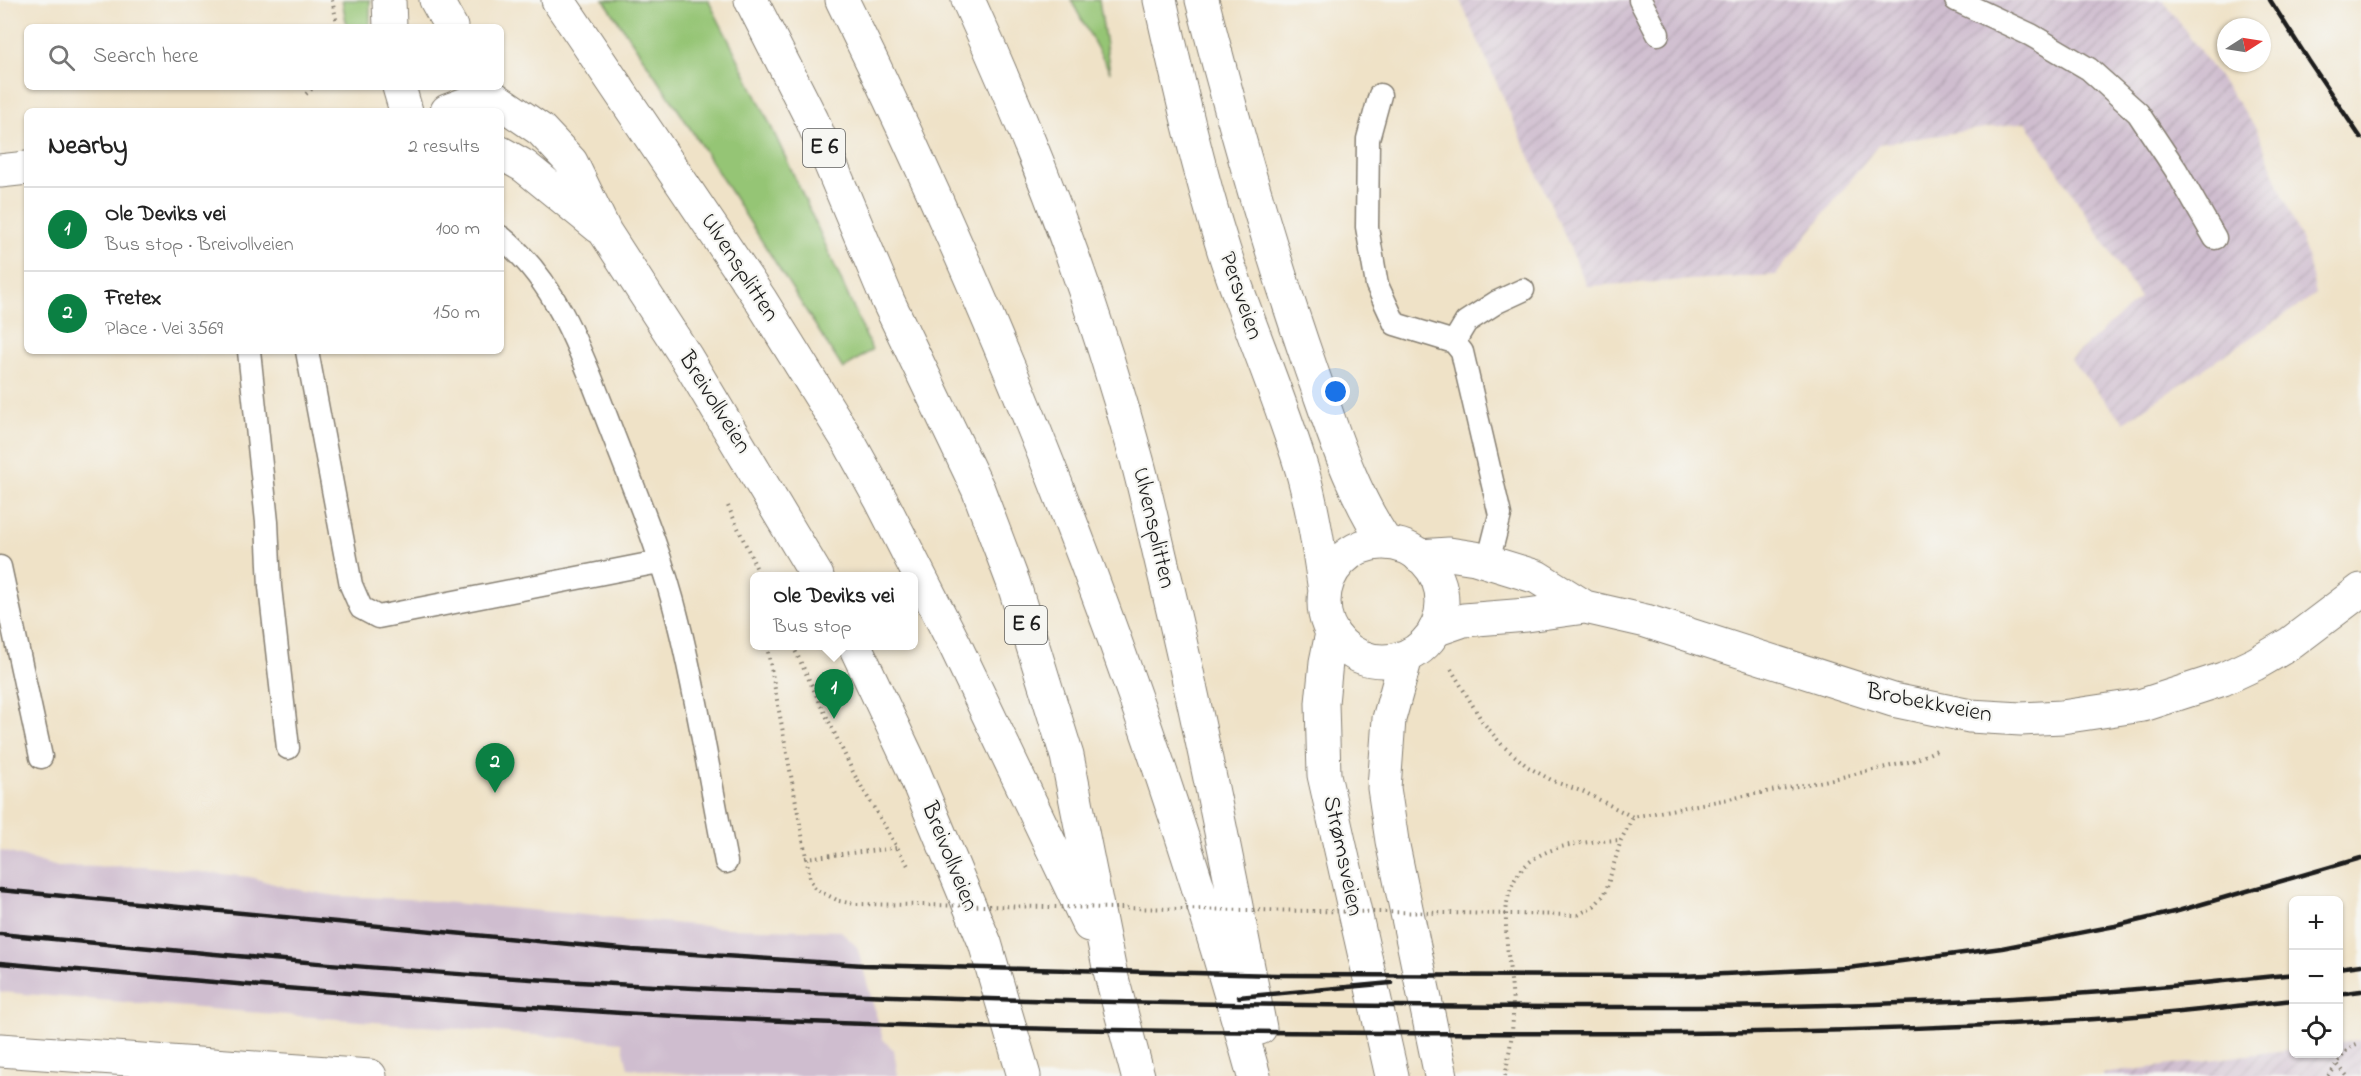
<!DOCTYPE html>
<html lang="en">
<head>
<meta charset="utf-8">
<style>
	body { margin:0; font-family:"Indie Flower",sans-serif; background:#f6f6f6; color:#222 }
	.controls { position:absolute; right:18px; bottom:18px; display:grid; overflow:hidden; border-radius:9px; box-shadow:0 2px 4px #0004 }
	.controls button { width:54px; height:54px; display:grid; place-items:center; padding:0; border:0; border-bottom:2px solid #e0e0e0; background:#fff; color:#222; font:30px sans-serif }
	.compass { position:absolute; left:2217px; top:18px; width:54px; height:54px; border-radius:50%; background:#fff; box-shadow:0 2px 4px #0004; rotate:78deg }
	.you { position:absolute; left:1336px; top:392px; width:21px; height:21px; margin:-15px; border:4px solid #fff; border-radius:50%; background:#1a73e8; box-shadow:0 0 0 9px #1a73e833 }
	.badge { display:grid; place-items:center; width:39px; height:39px; border-radius:50%; background:#0b8043; color:#fff; font-size:20px; font-weight:700 }
	.pin { position:absolute; translate:-50% -50px; filter:drop-shadow(0 2px 3px #0008) }
	.pin::after { content:''; position:absolute; top:32px; width:21px; height:18px; background:inherit; clip-path:polygon(0 0,100% 0,50% 100%) }
	.popup { position:absolute; left:750px; top:572px; width:168px; height:78px; box-sizing:border-box; display:grid; place-content:center; border-radius:9px; background:#fff; filter:drop-shadow(0 2px 4px #0005); font-size:20px; white-space:nowrap; color:#767676 }
	.popup b { font-size:22px; color:#222 }
	.popup::after { content:''; position:absolute; left:50%; top:100%; margin-left:-12px; border:12px solid transparent; border-top-color:#fff }
	.list { margin:0; padding:0; list-style:none }
	h2 { display:flex; justify-content:space-between; align-items:center; height:78px; margin:0; padding:0 24px; font-size:26px }
	h2 small { font-size:20px; font-weight:400; color:#767676 }
	.list li { display:grid; grid-template-columns:39px 1fr auto; gap:18px; align-items:center; box-sizing:border-box; height:84px; padding:0 24px; border-top:2px solid #e0e0e0 }
	.list b { display:block; font-size:22px; white-space:nowrap }
	.list p { margin:0; font-size:20px; white-space:nowrap; color:#767676 }
	.list em { font-size:20px; font-style:normal; color:#767676 }
	.icon { flex:none; width:33px; height:33px; fill:none; stroke:currentColor; stroke-width:2; stroke-linecap:round; stroke-linejoin:round }
	.map { position:relative; flex:none; width:2361px; height:1076px; overflow:hidden }
	.search { position:absolute; background:#fff; box-shadow:0 2px 4px #0004; left:24px; top:24px; width:480px; height:66px; display:flex; align-items:center; gap:15px; box-sizing:border-box; padding:0 21px; border-radius:9px; color:#767676; font-size:22px }
	.panel { position:absolute; background:#fff; box-shadow:0 2px 4px #0004; left:24px; top:108px; width:480px; height:246px; border-radius:9px }
	.map>svg:first-child { display:block }
</style>
</head>
<body>
<div class="map">
<svg width="2361" height="1076" viewBox="0 0 2361 1076">
	<defs>
		<pattern id="industrial-furrows" width="10" height="10" patternUnits="userSpaceOnUse" patternTransform="scale(1.5)"><rect width="10" height="10" fill="#cfbdcf"/><path d="M-1 1l2-2M0 10L10 0M9 11l2-2" fill="none" stroke="#b1a2b1"/></pattern>
	</defs>
	<rect width="100%" height="100%" fill="#f6f6f2"/>
	<filter id="ink" filterUnits="userSpaceOnUse"><feTurbulence type="fractalNoise" baseFrequency=".0167" numOctaves="2"/><feDisplacementMap in="SourceGraphic" scale="12" xChannelSelector="R" yChannelSelector="G"/><feConvolveMatrix kernelMatrix="1 2 1 2 8 2 1 2 1" color-interpolation-filters="sRGB"/></filter>
	<filter id="wash" filterUnits="userSpaceOnUse"><feTurbulence type="fractalNoise" baseFrequency=".008" numOctaves="4" result="noise"/><feDisplacementMap in="SourceGraphic" scale="24" xChannelSelector="R" yChannelSelector="G"/><feGaussianBlur stdDeviation="1.35" result="paint"/><feColorMatrix in="noise" values="0 0 0 0 0 0 0 0 0 0 0 0 0 0 0 0 0 1.4 0 .05"/><feComposite in="paint" operator="in"/></filter>
	<g filter="url(#wash)">
		<rect width="100%" height="100%" fill="#efe2c7"/>
		<path fill="url(#industrial-furrows)" d="M 1460,0 L 2163,0 L 2256,128 L 2306,252 L 2316,294 L 2124,422 L 2070,359 L 2140,298 L 2026,122 L 1879,144 L 1776,275 L 1587,286 Z
			M 2361,1040 L 2361,1076 L 2103,1076 L 2103,1074 L 2293,1049 L 2294,1054 L 2338,1054 L 2339,1043 Z"/>
		<path fill="#cfbdcf" d="M 0,850 L 58,867 L 142,866 L 250,877 L 288,888 L 336,896 L 409,899 L 727,928 L 841,931 L 857,947 L 883,1039 L 894,1051 L 898,1076 L 708,1076 L 628,1068 L 622,1042 L 0,992 Z"/>
		<path fill="#95c574" stroke="#587048" stroke-width="1.5" d="M 342,0 L 370,0 L 370,27 L 347,27 Z
			M 604,0 L 708,0 C 768,114 820,232 872,350 L 843,369 L 683,117 Z
			M 1071,0 L 1099,0 L 1110,72 Z"/>
	</g>
	<g filter="url(#ink)">
		<g fill="none" stroke-linecap="round" stroke-linejoin="round">
			<g stroke="#867f72" stroke-width="25">
				<path id="service" d="M 1640,0 L 1658,34
					M 1956,0 L 2031,35 L 2089,69 L 2138,113 L 2176,170 L 2215,238
					M 1380,95 L 1368,139 L 1367,227 L 1377,285 L 1395,324 L 1454,342 L 1462,352 L 1500,515 L 1488,562
					M 501,237 C 555,280 580,349 604,411 C 630,480 661,550 678,621 C 698,700 710,782 726,862
					M 1454,342 L 1466,322 L 1497,302 L 1523,290
					M 249,351 L 267,522 L 270,587 L 288,748
					M 307,351 L 351,585 L 361,608 L 378,617 L 659,562
					M 0,567 L 41,757"/>
			</g>
			<g stroke="#867f72" stroke-width="35">
				<path id="minor" d="M 0,1050 L 370,1076"/>
			</g>
			<g stroke="#867f72" stroke-width="35">
				<path id="tertiary" d="M 389,0 L 390,27
					M 436,0 L 451,27
					M 399,87 L 406,111
					M 485,87 L 490,95 L 541,130 L 571,162 L 605,232 L 686,357 L 817,576
					M 447,111 L 490,95
					M 501,153 L 524,166 L 599,227
					M 0,171 L 27,168
					M 1419,556 L 1449,554 L 1475,558 L 1537,577 L 1585,607 L 1646,621 L 1893,700 L 1970,716 L 2021,719 L 2062,717 L 2143,705 L 2223,679 L 2255,664 L 2291,643 L 2361,590
					M 1435,630 L 1464,620 L 1527,615 L 1585,607
					M 855,646 L 911,765 L 985,943 L 1024,1076"/>
			</g>
			<g stroke="#867f72" stroke-width="35">
				<path id="secondary" d="M 1160,0 C 1179,85 1198,169 1224,251 C 1248,325 1280,396 1302,470 C 1313,509 1319,550 1325,591
					M 1202,0 C 1234,125 1269,249 1312,372 C 1333,431 1351,491 1386,543
					M1324 602a59 59 0 1 1 118 0a59 59 0 1 1-118 0Z
					M 1332,633 L 1326,662 L 1322,703 L 1324,775 L 1392,1076
					M 1406,657 L 1389,719 L 1384,788 L 1392,841 L 1441,1076"/>
			</g>
			<g stroke="#867f72" stroke-width="35">
				<path id="motorway" d="M 558,0 L 760,299 L 850,444 L 881,500 L 955,645 L 1089,925
					M 751,0 L 812,120 L 888,301 L 978,489 L 1013,582 L 1067,756 L 1109,967 L 1138,1076
					M 842,0 C 1012,345 1151,706 1254,1076
					M 968,0 C 1036,148 1094,302 1137,460 C 1148,501 1157,544 1167,585 C 1202,732 1231,880 1260,1028"/>
			</g>
			<path stroke="#867f72" stroke-width="4" stroke-dasharray="1.5 4.5" stroke-linecap="butt" d="M 332,0 L 338,27
				M 306,94 L 314,87
				M 728,506 L 760,576
				M 767,646 L 810,878 L 815,889 L 839,901
				M 793,646 L 854,774 L 910,869
				M 1451,669 L 1482,721 L 1502,745 L 1528,767 L 1553,781 L 1584,792 L 1633,817 L 1824,781 L 1913,761 L 1939,749
				M 805,858 L 897,848
				M 1578,915 L 1594,906 L 1605,894 L 1621,840 L 1633,817
				M 2338,1065 L 2347,1076
				M 1505,1076 C 1509,1055 1513,1033 1513,1012 C 1513,980 1505,948 1506,916 C 1508,848 1566,842 1621,840
				M 2328,1076 C 2340,1064 2343,1046 2361,1043"/>
			<use href="#service" stroke="#fff" stroke-width="22"/>
			<use href="#minor" stroke="#fff" stroke-width="33"/>
			<use href="#tertiary" stroke="#fff" stroke-width="33"/>
			<use href="#secondary" stroke="#fff" stroke-width="33"/>
			<use href="#motorway" stroke="#fff" stroke-width="33"/>
			<path stroke="#1c1c1c" stroke-width="4.5" d="M 2270,0 L 2309,61 L 2361,138
				M 0,890 L 632,950 L 863,965 L 1277,975 L 1683,976 L 1848,968 L 2002,948 L 2115,926 L 2178,911 L 2361,858
				M 0,934 C 211,954 422,974 633,985 C 886,998 1140,1004 1394,1006 C 1606,1007 1818,1010 2029,997 C 2117,992 2205,983 2294,974
				M 0,963 C 207,982 414,1000 621,1013 C 875,1028 1129,1031 1383,1033 C 1625,1034 1868,1035 2110,1018 C 2171,1014 2232,1006 2294,1000
				M 2338,968 L 2361,965
				M 2338,994 L 2361,991
				M 1239,997 L 1391,983"/>
			<path stroke="#867f72" stroke-width="4" stroke-dasharray="1.5 4.5" stroke-linecap="butt" d="M 839,901 L 855,904 L 1578,915"/>
		</g>
	</g>
	<g text-anchor="middle" dominant-baseline="central" stroke-width="4.5" stroke-linejoin="round" paint-order="stroke">
		<g fill="#f6f6f2" stroke="#5d5d5c" stroke-width="1.5">
			<rect x="803" y="129" width="42" height="38" rx="4.5"/>
			<rect x="1005" y="606" width="42" height="38" rx="4.5"/>
		</g>
		<g font-size="22" font-weight="bold" fill="#1c1c1c">
			<text x="824" y="148">E 6</text>
			<text x="1026" y="625">E 6</text>
		</g>
		<g font-size="24" fill="#1c1c1c" stroke="#f6f6f2">
			<text transform="translate(739 268) rotate(57)">Ulvensplitten</text>
			<text transform="translate(1240 296) rotate(71)">Persveien</text>
			<text transform="translate(714 403) rotate(58)">Breivollveien</text>
			<text transform="translate(1153 528) rotate(77)">Ulvensplitten</text>
			<text transform="translate(1929 704) rotate(11)">Brobekkveien</text>
			<text transform="translate(1342 856) rotate(78)">Strømsveien</text>
			<text transform="translate(949 857) rotate(68)">Breivollveien</text>
		</g>
	</g>
</svg>
<div class="controls">
<button>+</button>
<button>−</button>
<button><svg class="icon" aria-label="locate" viewBox="0 0 24 24"><circle cx="12" cy="12" r="6"/><path d="M12 2v4M12 18v4M2 12h4M18 12h4"/></svg></button>
</div>
<svg class="compass" viewBox="-18 -18 36 36"><path d="M0-13l5 13h-10z" fill="#e53935"/><path d="M0 13l5-13h-10z" fill="#767676"/></svg>
<div class="you"></div>
<div class="pin badge" style="left:834px;top:719px">1</div>
<div class="popup"><b>Ole Deviks vei</b>Bus stop</div>
<div class="pin badge" style="left:495px;top:793px">2</div>
<div class="search"><svg class="icon" aria-label="search" viewBox="0 0 24 24"><circle cx="10" cy="10" r="6"/><path d="M15 15l6 6"/></svg>Search here</div>
<section class="panel">
<h2>Nearby<small>2 results</small></h2>
<ul class="list">
<li><span class="badge">1</span><div><b>Ole Deviks vei</b><p>Bus stop · Breivollveien</p></div><em>100 m</em></li>
<li><span class="badge">2</span><div><b>Fretex</b><p>Place · Vei 3569</p></div><em>150 m</em></li>
</ul>
</section>
</div>
</body>
</html>
